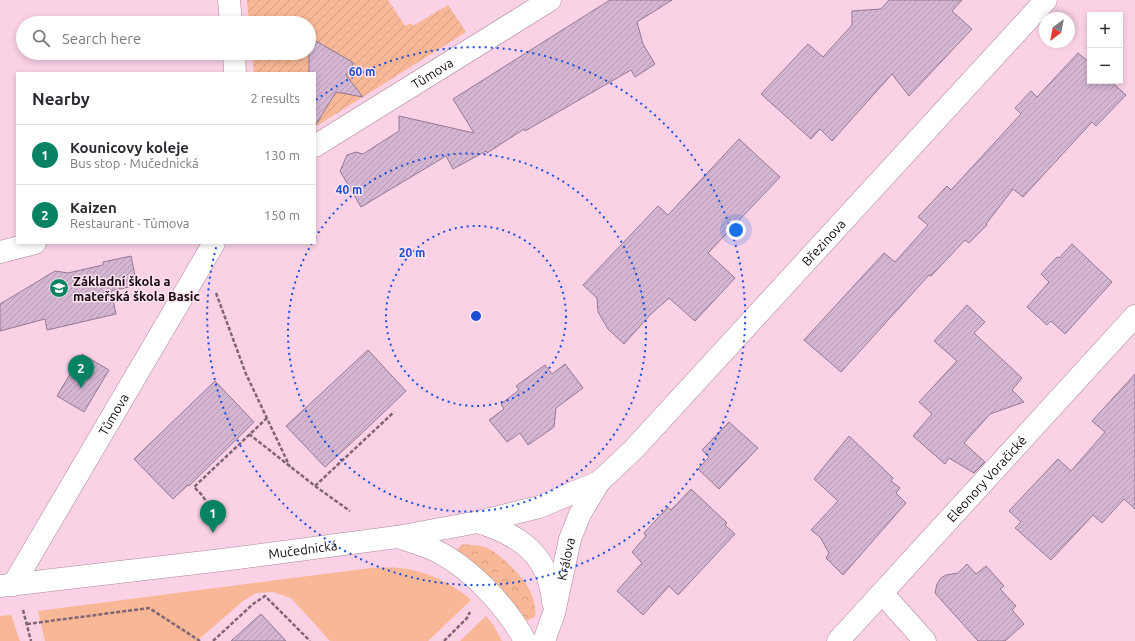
<!DOCTYPE html>
<html lang="en">
<head>
<meta charset="utf-8">
<style>
	body { margin:0; font-family:Ubuntu,sans-serif; background:#f2f2f3; color:#2b2b33 }
	.controls { position:absolute; right:12px; top:12px; display:grid; overflow:hidden; border-radius:0px; box-shadow:0 2px 6px #0003 }
	.controls button { width:36px; height:36px; display:grid; place-items:center; padding:0; border:0; border-bottom:1px solid #e1e1e2; background:#fff; color:#2b2b33; font:20px sans-serif }
	.compass { position:absolute; left:1039px; top:12px; width:36px; height:36px; border-radius:50%; background:#fff; box-shadow:0 2px 6px #0003; rotate:212deg }
	.you { position:absolute; left:736px; top:230px; width:14px; height:14px; margin:-10px; border:3px solid #fff; border-radius:50%; background:#1a73e8; box-shadow:0 0 0 6px #1a73e833 }
	.badge { display:grid; place-items:center; width:26px; height:26px; border-radius:50%; background:#078363; color:#fff; font-size:13px; font-weight:700 }
	.pin { position:absolute; translate:-50% -33px; filter:drop-shadow(0 1px 2px #0008) }
	.pin::after { content:''; position:absolute; top:21px; width:14px; height:12px; background:inherit; clip-path:polygon(0 0,100% 0,50% 100%) }
	.list { margin:0; padding:0; list-style:none }
	h2 { display:flex; justify-content:space-between; align-items:center; height:52px; margin:0; padding:0 16px; font-size:17px }
	h2 small { font-size:13px; font-weight:400; color:#7c7c81 }
	.list li { display:grid; grid-template-columns:26px 1fr auto; gap:12px; align-items:center; box-sizing:border-box; height:60px; padding:0 16px; border-top:1px solid #e1e1e2 }
	.list b { display:block; font-size:15px; white-space:nowrap }
	.list p { margin:0; font-size:13px; white-space:nowrap; color:#7c7c81 }
	.list em { font-size:13px; font-style:normal; color:#7c7c81 }
	.icon { flex:none; width:22px; height:22px; fill:none; stroke:currentColor; stroke-width:2; stroke-linecap:round; stroke-linejoin:round }
	.map { position:relative; flex:none; width:1135px; height:641px; overflow:hidden }
	.search { position:absolute; background:#fff; box-shadow:0 2px 6px #0003; left:16px; top:16px; width:300px; height:44px; display:flex; align-items:center; gap:10px; box-sizing:border-box; padding:0 14px; border-radius:22px; color:#7c7c81; font-size:15px }
	.panel { position:absolute; background:#fff; box-shadow:0 2px 6px #0003; left:16px; top:72px; width:300px; height:172px; border-radius:0px }
	.map>svg:first-child { display:block }
</style>
</head>
<body>
<div class="map">
<svg width="1135" height="641" viewBox="0 0 1135 641">
	<defs>
		<pattern id="forest-crowns" width="20" height="18" patternUnits="userSpaceOnUse"><rect width="20" height="18" fill="#f8b796"/><path d="M2 6a3 3 0 1 1 6 0M12 15a3 3 0 1 1 6 0" fill="none" stroke="#d49c80"/></pattern>
		<pattern id="garden-furrows" width="10" height="10" patternUnits="userSpaceOnUse"><rect width="10" height="10" fill="#f8b796"/><path d="M-1 1l2-2M0 10L10 0M9 11l2-2" fill="none" stroke="#d49c80"/></pattern>
		<pattern id="building-hatch" width="6" height="6" patternUnits="userSpaceOnUse"><rect width="6" height="6" fill="#d4b5d2"/><path d="M-1 1l2-2M0 6l6-6M5 7l2-2" fill="none" stroke="#b59ab3"/></pattern>
	</defs>
	<rect width="100%" height="100%" fill="#fbd1e5"/>
	<path fill="url(#forest-crowns)" d="M 463,544 C 470,545 478,545 485,547 C 491,549 498,555 503,559 C 519,573 538,593 535,617 L 526,621 L 522,619 L 458,554 L 457,549 Z"/>
	<path fill="#f8b796" d="M 371,568 C 380,568 389,567 398,568 C 424,570 452,583 471,600 L 428,641 L 330,641 L 291,598 L 273,592 L 256,593 L 243,601 L 197,641 L 45,641 L 38,611 Z
		M 11,615 L 20,641 L 0,641 L 0,616 Z
		M 486,616 L 494,626 L 502,641 L 460,641 Z"/>
	<path fill="url(#garden-furrows)" d="M 247,0 L 388,0 L 405,26 L 411,23 L 413,26 L 448,5 L 466,32 L 315,127 L 315,73 L 254,73 L 252,53 L 309,53 L 309,23 L 249,23 Z"/>
	<path fill="url(#building-hatch)" stroke="#957894" d="M 610,0 L 672,0 L 637,22 L 643,44 L 655,64 L 635,77 L 631,70 L 525,131 L 524,129 L 487,153 L 486,151 L 453,169 L 446,156 L 361,207 L 340,171 L 347,155 L 356,152 L 363,154 L 399,131 L 399,116 L 474,133 L 453,99 Z
		M 889,0 L 962,0 L 952,11 L 972,29 L 909,96 L 892,74 L 832,141 L 820,129 L 811,139 L 761,94 L 808,44 L 823,57 L 852,25 L 852,11 L 881,9 Z
		M 309,37 L 354,63 L 346,75 L 363,97 L 336,92 L 315,126 L 315,73 L 309,73 Z
		M 1078,53 L 1090,63 L 1090,81 L 1110,81 L 1126,95 L 1096,126 L 1092,122 L 1023,197 L 1013,189 L 986,224 L 987,225 L 969,243 L 965,240 L 931,276 L 929,275 L 841,372 L 804,340 L 884,253 L 895,262 L 928,225 L 918,217 L 947,186 L 951,190 L 1021,114 L 1015,108 L 1031,91 L 1037,97 Z
		M 739,139 L 780,177 L 708,253 L 735,278 L 695,321 L 669,298 L 650,315 L 624,344 L 608,329 L 598,312 L 597,298 L 583,285 L 658,206 L 668,215 Z
		M 1072,244 L 1112,282 L 1065,334 L 1051,321 L 1047,325 L 1027,307 L 1049,282 L 1041,274 L 1057,257 L 1059,258 Z
		M 131,256 L 137,285 L 111,291 L 116,314 L 47,330 L 45,319 L 0,331 L 0,304 L 55,271 L 68,273 L 103,265 L 103,262 Z
		M 967,305 L 985,322 L 974,333 L 1022,378 L 1012,390 L 1024,402 L 990,414 L 964,443 L 985,462 L 974,473 L 949,458 L 945,464 L 913,436 L 932,414 L 919,402 L 957,361 L 934,341 Z
		M 368,350 L 406,391 L 361,434 L 325,467 L 286,426 Z
		M 82,354 L 109,370 L 84,412 L 57,396 Z
		M 565,364 L 583,388 L 556,408 L 554,427 L 528,445 L 520,433 L 507,442 L 489,420 L 504,409 L 501,404 L 519,390 L 516,386 L 545,365 L 552,374 Z
		M 1135,374 L 1135,509 L 1124,499 L 1102,523 L 1093,515 L 1051,560 L 1015,528 L 1021,522 L 1009,511 L 1058,459 L 1071,471 L 1105,432 L 1092,421 Z
		M 215,381 L 254,422 L 189,486 L 188,485 L 173,499 L 134,459 Z
		M 729,422 L 758,448 L 719,489 L 698,469 L 709,457 L 702,450 Z
		M 849,436 L 893,478 L 891,481 L 900,488 L 896,493 L 906,503 L 843,575 L 826,558 L 829,553 L 820,537 L 811,530 L 838,501 L 814,479 Z
		M 691,489 L 727,523 L 725,525 L 735,534 L 678,595 L 669,586 L 643,615 L 617,591 L 642,563 L 632,552 L 646,536 L 644,533 L 668,507 L 671,510 Z
		M 967,564 L 976,574 L 986,566 L 1004,586 L 1000,589 L 1016,606 L 1012,610 L 1024,624 L 1005,641 L 978,641 L 935,593 L 937,584 L 941,578 L 946,575 L 958,573 Z
		M 261,614 L 286,641 L 231,641 Z"/>
	<g fill="none" stroke-linecap="round" stroke-linejoin="round">
		<g stroke="#ad8699" stroke-width="23">
			<g id="minor">
				<path d="M 229,0 L 231,23"/>
				<path d="M 234,53 L 235,73"/>
				<path id="s1" d="M 315,146 L 550,0"/>
				<path d="M 0,252 L 35,243"/>
				<path d="M 478,522 C 520,535 549,555 553,602"/>
				<path d="M 398,537 C 409,541 420,544 430,548 C 467,564 507,606 525,641"/>
				<path id="s2" d="M 13,585 L 214,243"/>
				<path id="s3" d="M 0,586 L 222,560 L 397,537 L 478,522 L 539,507 L 599,482"/>
				<path d="M 882,593 L 925,641"/>
				<path id="s4" d="M 544,641 L 554,613 L 570,539 L 580,514 L 599,482 L 633,450 L 1046,0"/>
				<path id="s5" d="M 838,641 L 1135,316"/>
			</g>
		</g>
		<path stroke="#806572" stroke-width="2.5" stroke-dasharray="4 2" stroke-linecap="butt" d="M 216,293 L 246,374 L 290,467
			M 249,434 L 315,486 L 350,511
			M 315,486 L 394,412
			M 215,528 L 211,509 L 202,495 L 194,487 L 267,418
			M 23,610 L 31,641
			M 27,624 L 149,608 L 200,641
			M 213,641 L 253,604 L 265,596 L 310,641
			M 444,641 L 467,618 L 470,612"/>
		<use href="#minor" stroke="#fff" stroke-width="22"/>
	</g>
	<g fill="none" stroke="#1d4ed8" stroke-width="2" stroke-dasharray="2 4">
		<circle cx="476" cy="316" r="90"/>
		<path d="M315 238A179 179 0 1 1 312 243"/>
		<path d="M316 100A269 269 0 1 1 217 244"/>
	</g>
	<defs>
		<g id="school-disc" transform="scale(1)"><circle r="9.5" fill="#078363" stroke="#fee4f0"/><path d="M0-5L7-2L0 1L-7-2ZM-4 1L0 2.5L4 1V4Q0 6-4 4Z" fill="#fff"/></g>
	</defs>
	<g fill-rule="evenodd">
		<use href="#school-disc" x="59" y="288"/>
	</g>
	<g text-anchor="middle" dominant-baseline="central" stroke-width="3" stroke-linejoin="round" paint-order="stroke">
		<g font-size="13" fill="#15080f" stroke="#fee4f0">
			<text stroke="none"><textPath href="#s1" startOffset="138">Tůmova</textPath></text>
			<text stroke="none"><textPath href="#s4" startOffset="498">Březinova</textPath></text>
			<text stroke="none"><textPath href="#s2" startOffset="198">Tůmova</textPath></text>
			<text stroke="none"><textPath href="#s5" startOffset="220">Eleonory Voračické</textPath></text>
			<text stroke="none"><textPath href="#s3" startOffset="305">Mučednická</textPath></text>
			<text stroke="none"><textPath href="#s4" startOffset="85">Králova</textPath></text>
		</g>
		<g font-size="13" font-weight="bold" fill="#15080f" stroke="#fee4f0" text-anchor="start">
			<text x="73" y="281">Základní škola a<tspan x="73" dy="15">mateřská škola Basic</tspan></text>
		</g>
	</g>
	<circle cx="476" cy="316" r="6" fill="#1d4ed8" stroke="#fee4f0" stroke-width="2"/>
	<g font-size="12" text-anchor="middle" font-weight="bold" fill="#1d4ed8" stroke="#fee4f0" stroke-width="3" stroke-linejoin="round" paint-order="stroke">
		<text x="362" y="76">60 m</text>
		<text x="349" y="194">40 m</text>
		<text x="412" y="257">20 m</text>
	</g>
</svg>
<div class="controls">
<button>+</button>
<button>−</button>
</div>
<svg class="compass" viewBox="-18 -18 36 36"><path d="M0-13l5 13h-10z" fill="#e53935"/><path d="M0 13l5-13h-10z" fill="#7c7c81"/></svg>
<div class="you"></div>
<div class="pin badge" style="left:213px;top:533px">1</div>
<div class="pin badge" style="left:81px;top:388px">2</div>
<div class="search"><svg class="icon" aria-label="search" viewBox="0 0 24 24"><circle cx="10" cy="10" r="6"/><path d="M15 15l6 6"/></svg>Search here</div>
<section class="panel">
<h2>Nearby<small>2 results</small></h2>
<ul class="list">
<li><span class="badge">1</span><div><b>Kounicovy koleje</b><p>Bus stop · Mučednická</p></div><em>130 m</em></li>
<li><span class="badge">2</span><div><b>Kaizen</b><p>Restaurant · Tůmova</p></div><em>150 m</em></li>
</ul>
</section>
</div>
</body>
</html>
